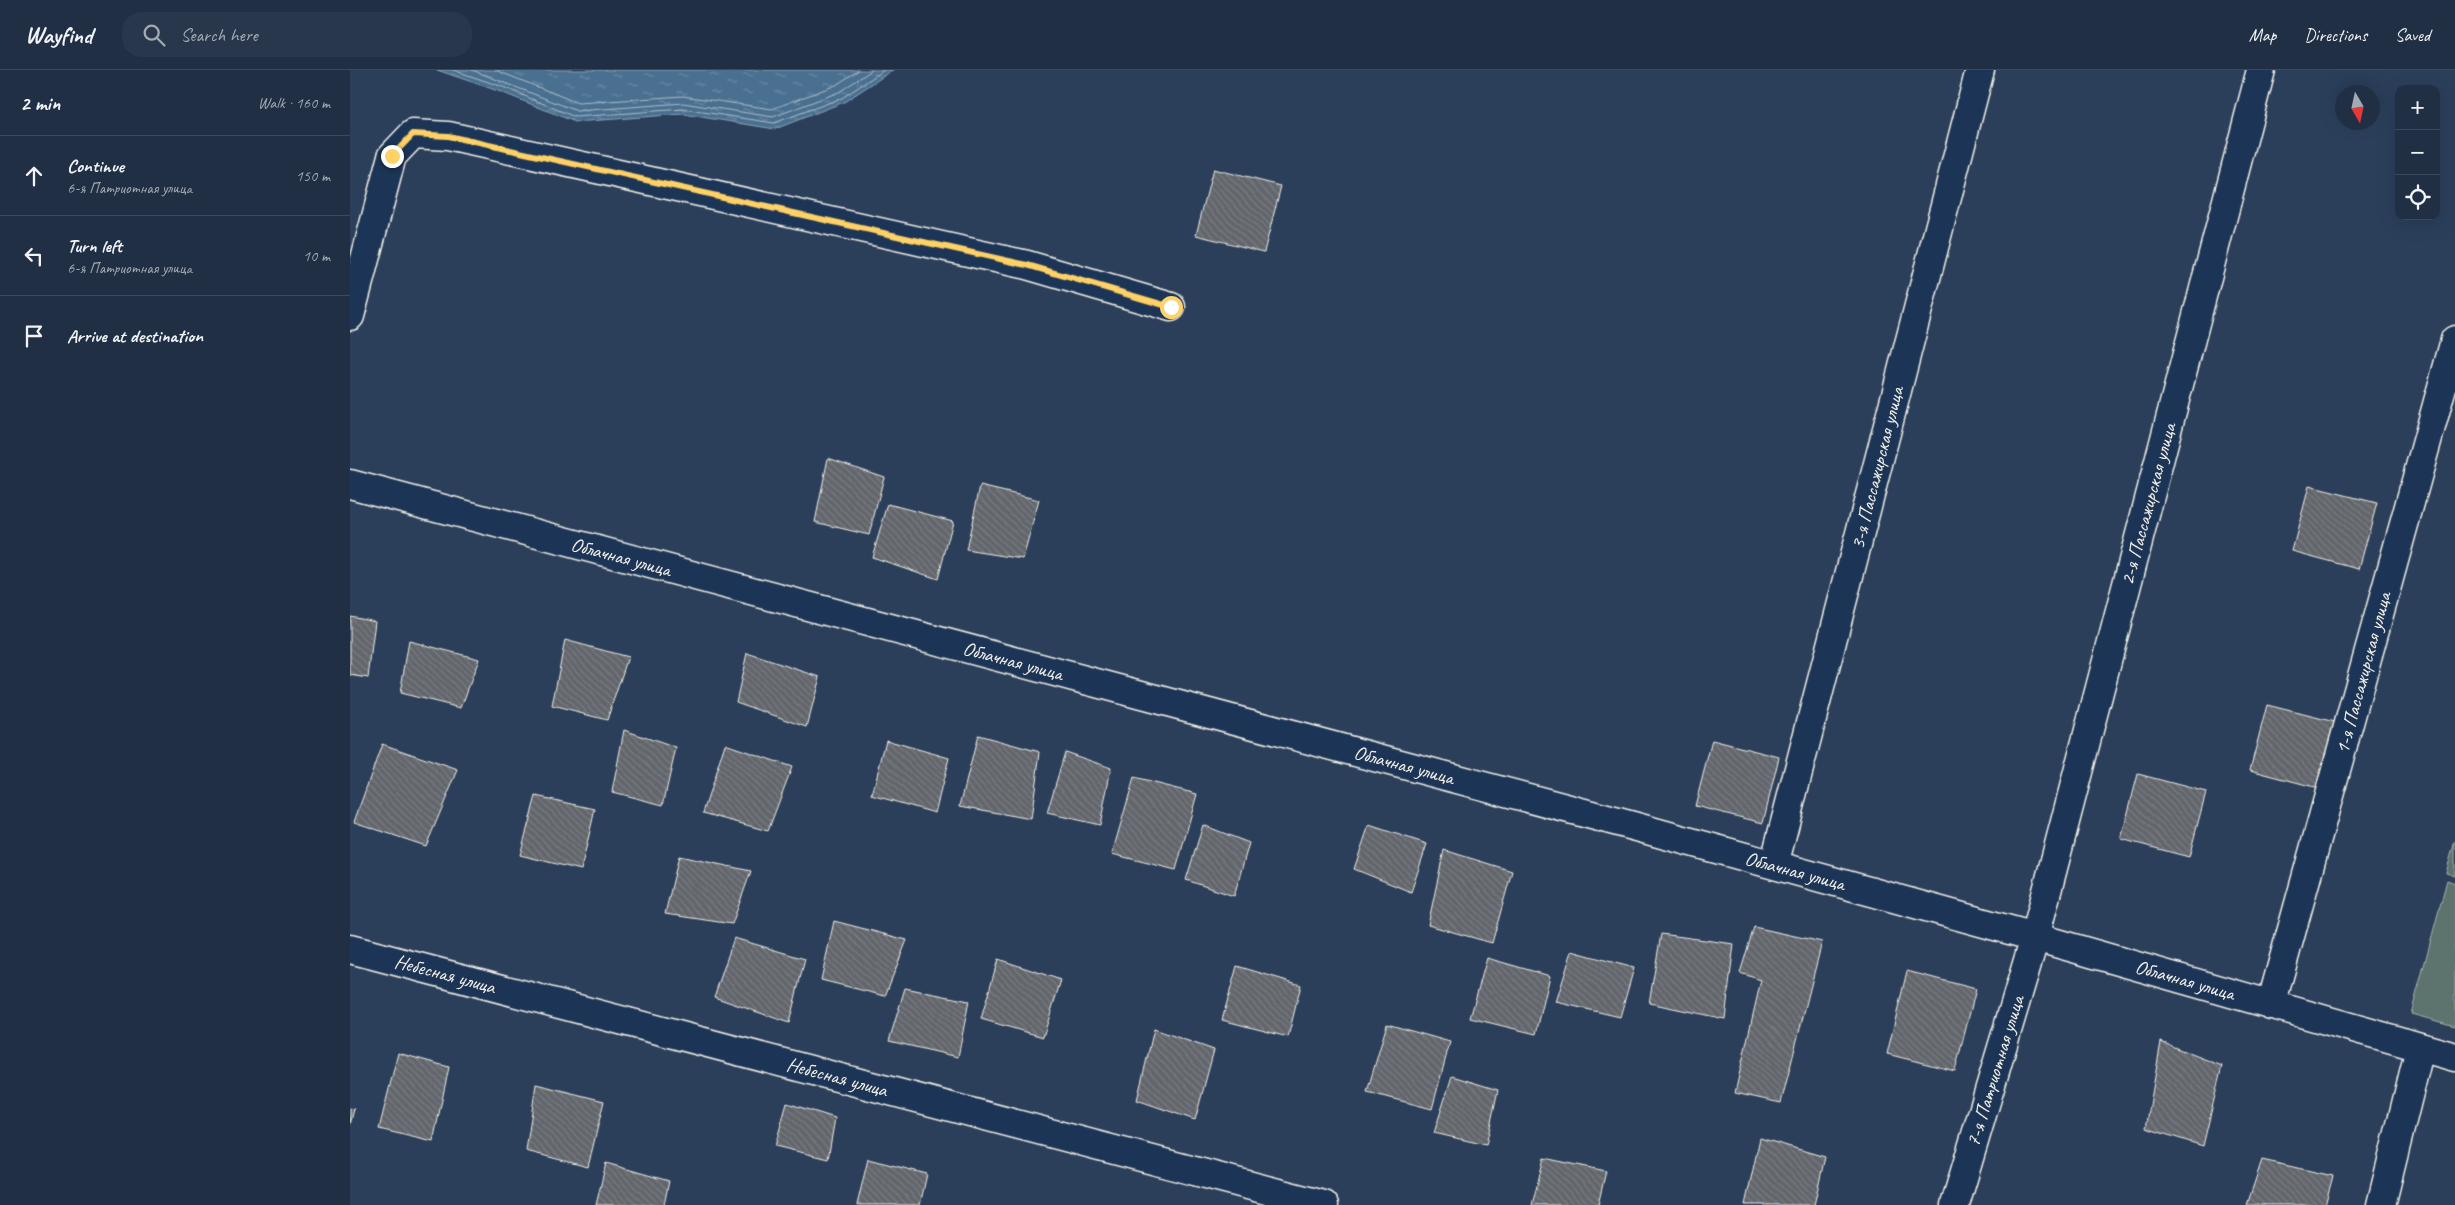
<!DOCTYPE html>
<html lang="en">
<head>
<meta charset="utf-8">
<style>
	body { margin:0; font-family:Caveat,sans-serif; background:#28374b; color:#f1f3f6 }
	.controls { position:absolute; right:15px; top:15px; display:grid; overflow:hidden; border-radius:10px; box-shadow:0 5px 20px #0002 }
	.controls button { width:45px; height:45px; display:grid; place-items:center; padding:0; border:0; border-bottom:1px solid #3d4a5d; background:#202f44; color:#f1f3f6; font:25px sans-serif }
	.compass { position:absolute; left:1985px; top:15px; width:45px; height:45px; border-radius:50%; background:#202f44; box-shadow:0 5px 20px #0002; rotate:171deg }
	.stop { position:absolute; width:15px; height:15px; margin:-11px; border:4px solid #ffd166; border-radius:50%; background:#fff }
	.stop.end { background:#ffd166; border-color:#fff; box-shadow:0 1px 5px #0008 }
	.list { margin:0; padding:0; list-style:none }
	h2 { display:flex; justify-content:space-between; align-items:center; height:65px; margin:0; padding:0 20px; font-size:21px }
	h2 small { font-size:16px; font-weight:400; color:#a2a9b2 }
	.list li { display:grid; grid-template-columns:32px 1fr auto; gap:15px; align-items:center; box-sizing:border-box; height:80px; padding:0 20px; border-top:1px solid #3d4a5d }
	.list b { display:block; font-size:19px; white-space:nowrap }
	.list p { margin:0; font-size:16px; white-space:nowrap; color:#a2a9b2 }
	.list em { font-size:16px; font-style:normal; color:#a2a9b2 }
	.icon { flex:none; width:28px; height:28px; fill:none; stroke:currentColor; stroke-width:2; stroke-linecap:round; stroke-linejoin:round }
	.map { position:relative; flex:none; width:2105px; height:1135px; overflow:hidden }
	header { display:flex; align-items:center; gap:30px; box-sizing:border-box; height:70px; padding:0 25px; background:#202f44; border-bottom:1px solid #3d4a5d }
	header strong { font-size:24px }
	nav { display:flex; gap:28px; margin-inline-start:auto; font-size:18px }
	.search { width:350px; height:45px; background:#28374b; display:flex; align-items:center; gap:12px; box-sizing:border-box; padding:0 18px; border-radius:20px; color:#a2a9b2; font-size:19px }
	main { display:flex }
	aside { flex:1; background:#202f44 }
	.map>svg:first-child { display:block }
</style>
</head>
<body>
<header>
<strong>Wayfind</strong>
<div class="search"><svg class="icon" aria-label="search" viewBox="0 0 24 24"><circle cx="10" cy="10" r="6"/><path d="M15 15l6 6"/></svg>Search here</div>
<nav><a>Map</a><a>Directions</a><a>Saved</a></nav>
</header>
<main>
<aside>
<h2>2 min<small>Walk · 160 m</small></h2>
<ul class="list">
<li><svg class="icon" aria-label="ahead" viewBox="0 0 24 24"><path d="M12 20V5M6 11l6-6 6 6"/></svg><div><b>Continue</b><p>6-я Патриотная улица</p></div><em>150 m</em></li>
<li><svg class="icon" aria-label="left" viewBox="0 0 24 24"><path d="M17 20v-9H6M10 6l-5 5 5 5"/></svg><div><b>Turn left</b><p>6-я Патриотная улица</p></div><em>10 m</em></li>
<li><svg class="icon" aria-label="arrive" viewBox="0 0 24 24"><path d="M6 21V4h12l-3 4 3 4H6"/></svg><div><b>Arrive at destination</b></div></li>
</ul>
</aside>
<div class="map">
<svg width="2105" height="1135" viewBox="0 0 2105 1135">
	<defs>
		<pattern id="water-ripples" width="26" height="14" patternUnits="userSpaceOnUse" patternTransform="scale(1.25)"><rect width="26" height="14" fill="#496f91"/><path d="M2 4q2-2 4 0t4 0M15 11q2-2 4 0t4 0" fill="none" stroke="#6d8ba6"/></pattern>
		<pattern id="building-back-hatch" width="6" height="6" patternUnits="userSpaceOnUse" patternTransform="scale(1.25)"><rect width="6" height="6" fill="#62666c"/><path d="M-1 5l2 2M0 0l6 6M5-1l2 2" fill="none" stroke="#797c81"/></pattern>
	</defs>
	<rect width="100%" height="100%" fill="#2b3f5b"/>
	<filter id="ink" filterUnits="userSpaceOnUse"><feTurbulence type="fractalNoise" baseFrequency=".02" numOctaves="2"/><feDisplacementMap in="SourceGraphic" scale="10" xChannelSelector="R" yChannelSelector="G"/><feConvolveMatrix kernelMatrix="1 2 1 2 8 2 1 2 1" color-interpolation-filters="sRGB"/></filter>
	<g filter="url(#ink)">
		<path fill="#5d736e" stroke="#a8b2ab" d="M 2105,771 L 2105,806 L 2096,803 Z
			M 2097,810 L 2105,813 L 2105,956 L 2061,944 Z"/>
		<path fill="url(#water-ripples)" stroke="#8da3b4" d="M 87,0 L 543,0 L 494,32 L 425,59 L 333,44 L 225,52 L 151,22 Z"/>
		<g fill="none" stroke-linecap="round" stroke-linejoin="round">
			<path stroke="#b0bdc5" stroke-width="1" d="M 103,0 L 153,17 L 225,47 L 333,39 L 424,53 L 492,28 L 534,0
				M 122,0 L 227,41 L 333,33 L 423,47 L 489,22 L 522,0
				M 145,0 L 228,33 L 333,26 L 422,39 L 486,15 L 509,0"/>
		</g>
		<path fill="url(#building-back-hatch)" stroke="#f4f1e8" d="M 863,99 L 931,116 L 914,182 L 846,165 Z
			M 478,388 L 534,407 L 519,465 L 465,452 Z
			M 630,416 L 689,430 L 673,489 L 616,480 Z
			M 1959,416 L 2027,433 L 2009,499 L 1942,481 Z
			M 538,434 L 603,451 L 588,509 L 522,487 Z
			M 0,546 L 25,551 L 18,608 L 0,605 Z
			M 215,570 L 278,587 L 257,650 L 202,636 Z
			M 59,571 L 129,589 L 111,638 L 50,623 Z
			M 397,583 L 470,607 L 457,657 L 386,632 Z
			M 1917,635 L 1985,652 L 1968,718 L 1900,700 Z
			M 274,660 L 326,678 L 313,735 L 262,722 Z
			M 628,665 L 690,682 L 681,749 L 610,736 Z
			M 536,670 L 599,688 L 585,743 L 522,725 Z
			M 1362,670 L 1429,687 L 1413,753 L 1345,736 Z
			M 32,674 L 108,700 L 76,776 L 4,752 Z
			M 375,674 L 442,697 L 418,761 L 353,743 Z
			M 715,682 L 761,698 L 750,755 L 697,743 Z
			M 1788,704 L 1856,722 L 1839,787 L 1771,769 Z
			M 784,708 L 847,724 L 826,800 L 762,784 Z
			M 186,726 L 245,739 L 231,800 L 170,785 Z
			M 853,755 L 899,773 L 884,826 L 836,810 Z
			M 1019,755 L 1077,774 L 1061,822 L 1004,799 Z
			M 1094,780 L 1162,801 L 1142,873 L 1078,855 Z
			M 329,786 L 401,801 L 382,854 L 315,844 Z
			M 484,851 L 557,870 L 535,926 L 471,910 Z
			M 1404,857 L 1472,872 L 1431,1033 L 1385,1023 L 1411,910 L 1390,903 Z
			M 1311,864 L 1384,874 L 1375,949 L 1299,933 Z
			M 384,868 L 455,889 L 439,953 L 364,927 Z
			M 1222,881 L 1284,898 L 1270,947 L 1206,932 Z
			M 1137,888 L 1200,906 L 1186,964 L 1120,948 Z
			M 648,889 L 711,910 L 693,967 L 631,949 Z
			M 887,896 L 951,915 L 938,967 L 872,950 Z
			M 1557,901 L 1626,919 L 1605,1001 L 1537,984 Z
			M 555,918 L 619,931 L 608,987 L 539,971 Z
			M 1037,954 L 1100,972 L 1082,1039 L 1017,1022 Z
			M 804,959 L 864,980 L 845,1050 L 787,1030 Z
			M 1811,972 L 1872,996 L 1853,1076 L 1796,1058 Z
			M 48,983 L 99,997 L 83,1072 L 29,1059 Z
			M 1102,1006 L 1148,1020 L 1136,1075 L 1084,1063 Z
			M 186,1014 L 254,1031 L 238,1097 L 176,1081 Z
			M 437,1033 L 485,1048 L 478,1089 L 425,1076 Z
			M 0,1038 L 4,1039 L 0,1055 Z
			M 1410,1068 L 1475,1087 L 1464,1135 L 1395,1135 Z
			M 1194,1088 L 1256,1101 L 1248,1135 L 1182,1135 Z
			M 518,1089 L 577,1104 L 570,1135 L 507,1135 Z
			M 1912,1090 L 1983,1106 L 1975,1135 L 1897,1135 Z
			M 256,1093 L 319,1111 L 314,1135 L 246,1135 Z"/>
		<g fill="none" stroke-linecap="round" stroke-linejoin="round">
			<g stroke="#f4f1e8" stroke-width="31">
				<path id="street" d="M 0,246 L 42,86 L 63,64 L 98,66 L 677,195 L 821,237
					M 0,414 L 1283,756 L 1685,867 L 2105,987
					M 1424,795 L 1630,0
					M 0,879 L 974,1135
					M 1921,935 L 2105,270
					M 1605,1135 L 1685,867 L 1911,0
					M 2031,1135 L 2070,978"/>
			</g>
			<use href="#street" stroke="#1d3557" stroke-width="28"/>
		</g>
	</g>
	<g fill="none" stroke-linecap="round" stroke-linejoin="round" filter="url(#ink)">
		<path stroke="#ffd166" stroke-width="6" d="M 42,86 L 63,64 L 98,66 L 677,195 L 821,237"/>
	</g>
	<g text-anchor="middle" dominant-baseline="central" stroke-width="4" stroke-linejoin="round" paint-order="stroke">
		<g font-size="20" fill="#f4f1e8" stroke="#1d3557">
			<text transform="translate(1527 398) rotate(-76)">3-я Пассажирская улица</text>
			<text transform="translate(1798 434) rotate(-75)">2-я Пассажирская улица</text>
			<text transform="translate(271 487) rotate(15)">Облачная улица</text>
			<text transform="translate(663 591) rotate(15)">Облачная улица</text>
			<text transform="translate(2013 603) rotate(-75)">1-я Пассажирская улица</text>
			<text transform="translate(1054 695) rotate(15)">Облачная улица</text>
			<text transform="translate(1445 801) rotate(15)">Облачная улица</text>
			<text transform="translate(95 904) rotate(15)">Небесная улица</text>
			<text transform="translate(1835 910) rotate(16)">Облачная улица</text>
			<text transform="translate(1645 1001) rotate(-73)">7-я Патриотная улица</text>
			<text transform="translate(487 1007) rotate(15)">Небесная улица</text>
		</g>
	</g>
</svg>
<div class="controls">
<button>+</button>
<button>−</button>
<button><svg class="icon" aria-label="locate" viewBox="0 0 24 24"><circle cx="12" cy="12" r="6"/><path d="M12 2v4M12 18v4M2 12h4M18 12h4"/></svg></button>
</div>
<svg class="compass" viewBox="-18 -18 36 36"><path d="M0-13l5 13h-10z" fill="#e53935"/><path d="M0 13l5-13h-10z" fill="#a2a9b2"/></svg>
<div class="stop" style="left:821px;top:237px"></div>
<div class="stop end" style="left:42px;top:86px"></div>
</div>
</main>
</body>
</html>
